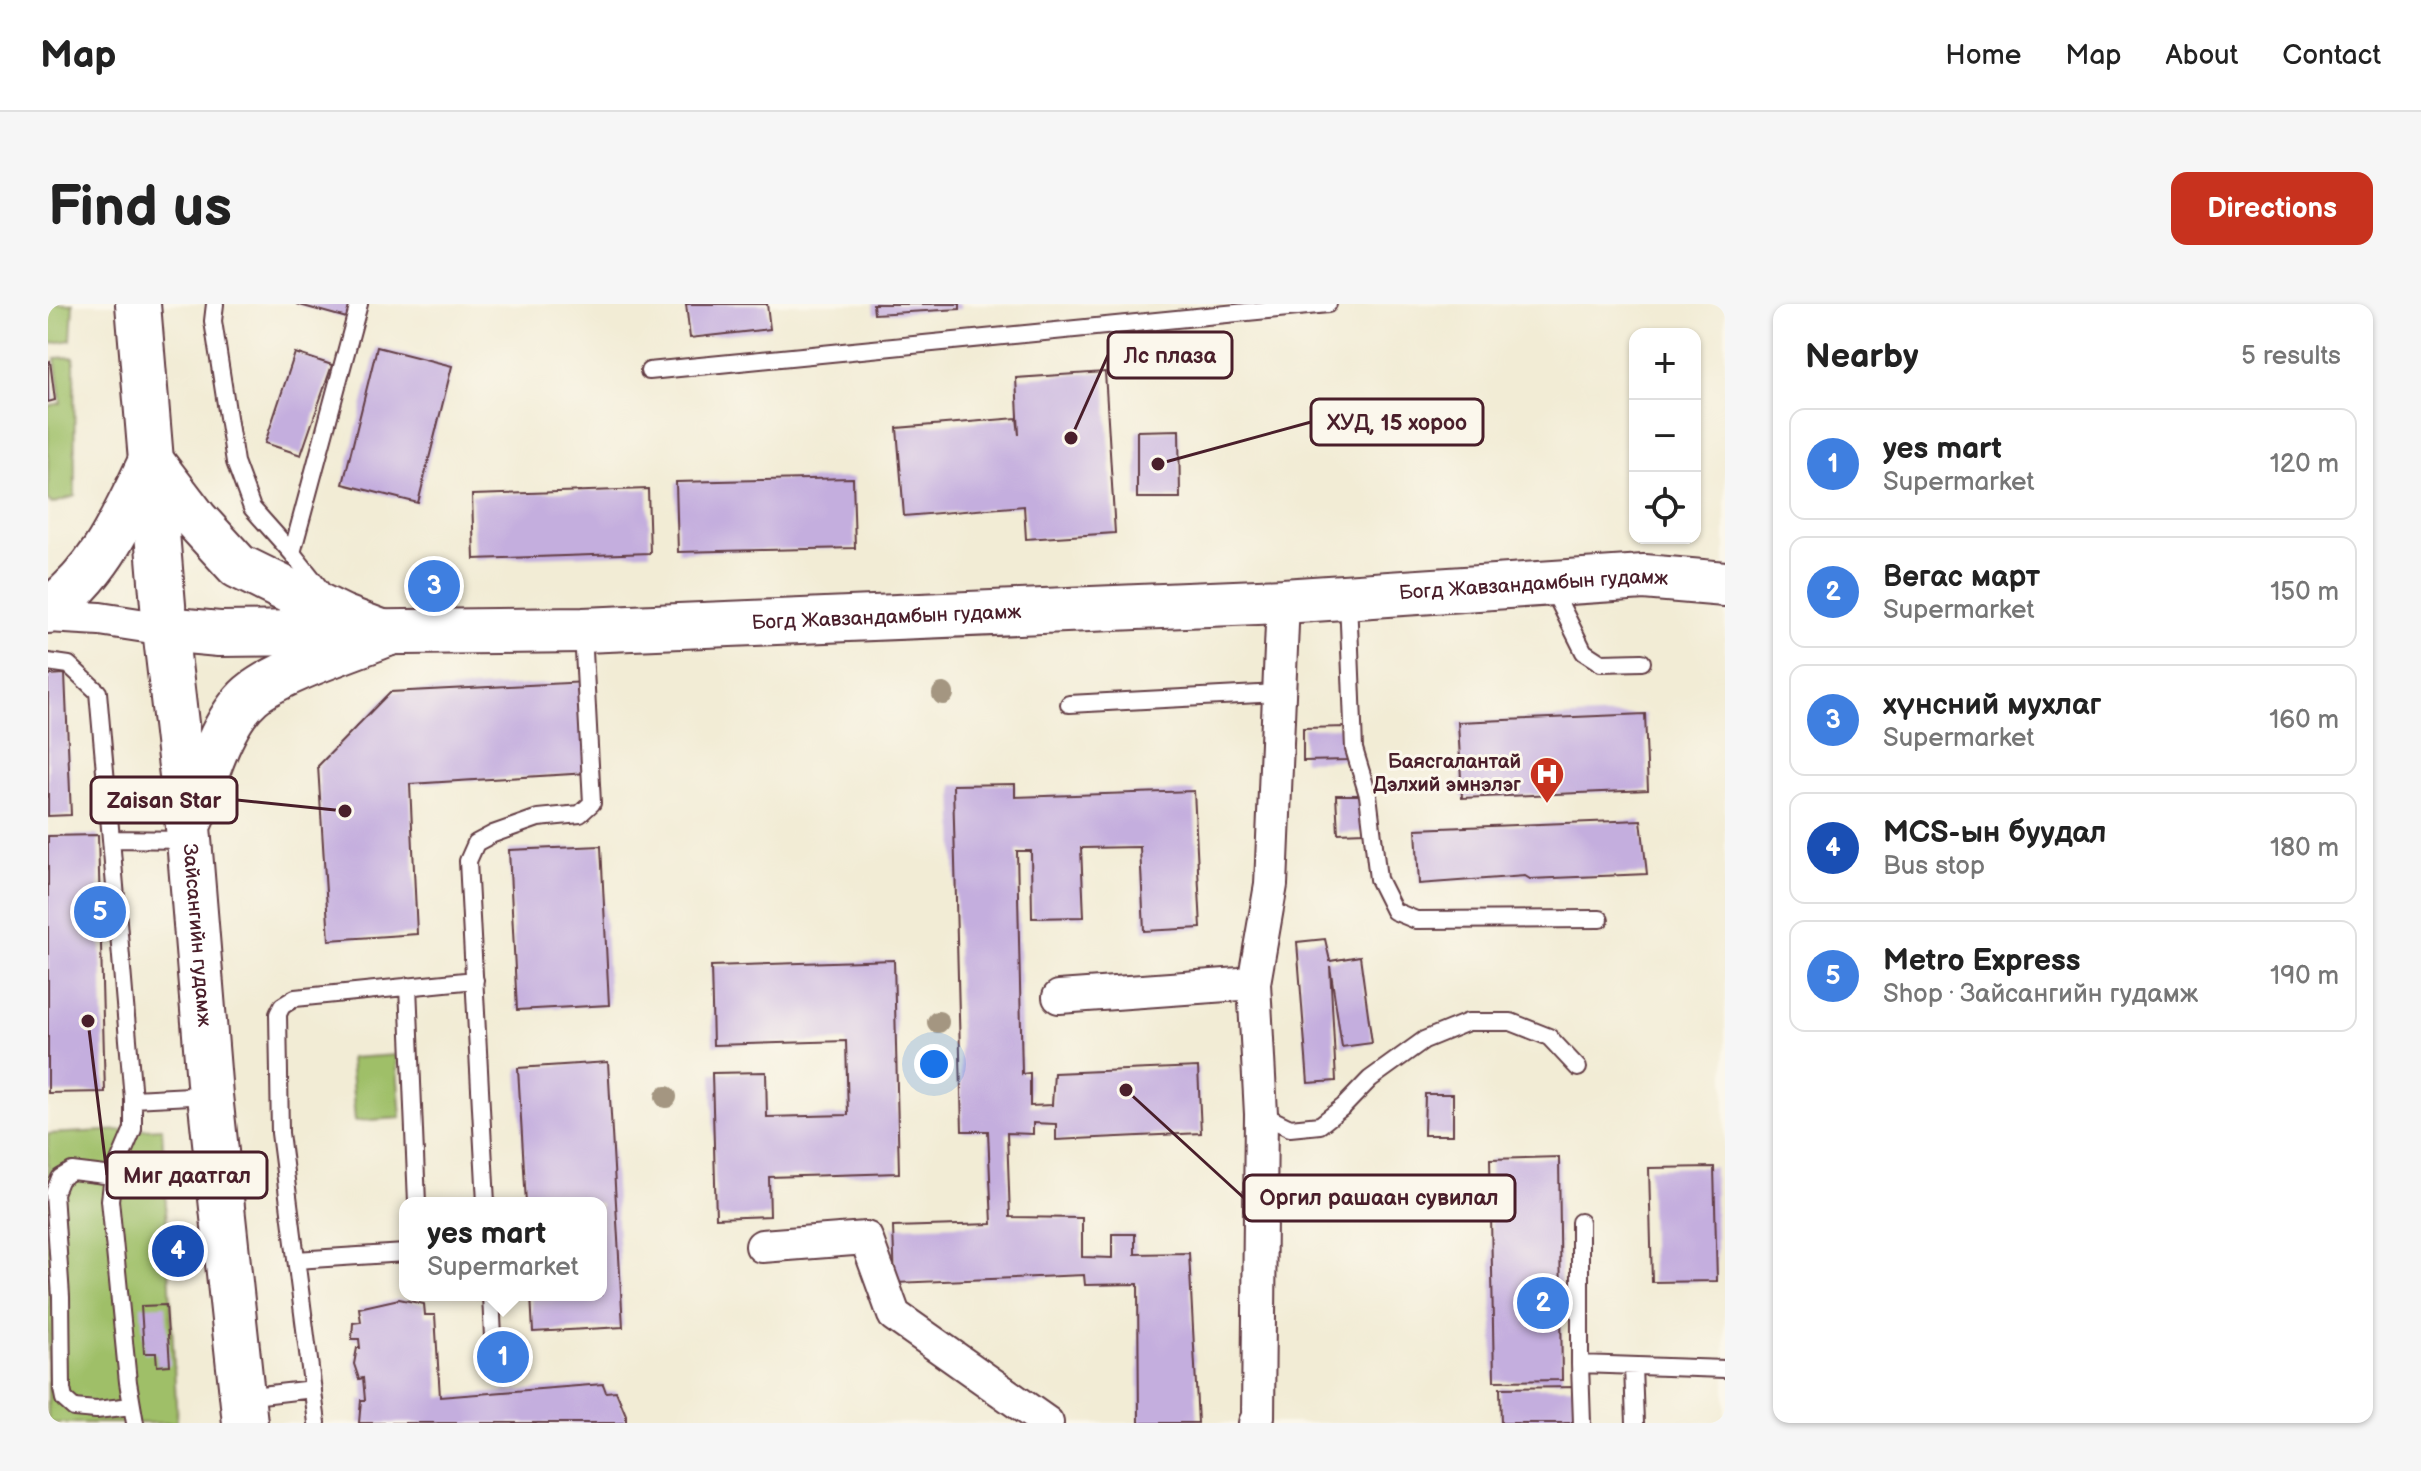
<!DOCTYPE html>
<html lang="en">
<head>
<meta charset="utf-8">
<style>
	body { margin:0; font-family:"Balsamiq Sans",sans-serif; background:#f6f6f6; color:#222 }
	.controls { position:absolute; right:24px; top:24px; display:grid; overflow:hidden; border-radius:16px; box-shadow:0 2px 6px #0004 }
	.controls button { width:72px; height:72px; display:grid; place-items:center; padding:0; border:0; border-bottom:2px solid #e0e0e0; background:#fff; color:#222; font:40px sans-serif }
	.you { position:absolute; left:886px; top:760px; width:28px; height:28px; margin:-20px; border:6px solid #fff; border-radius:50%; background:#1a73e8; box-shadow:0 0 0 12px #1a73e833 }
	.badge { display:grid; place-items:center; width:52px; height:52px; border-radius:50%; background:#c8321e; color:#fff; font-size:26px; font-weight:700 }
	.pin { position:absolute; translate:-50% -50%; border:4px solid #fff; box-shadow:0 2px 8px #0006 }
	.popup { position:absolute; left:351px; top:893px; width:208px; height:104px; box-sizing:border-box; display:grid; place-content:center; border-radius:16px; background:#fff; filter:drop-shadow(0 2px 6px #0005); font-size:26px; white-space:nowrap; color:#767676 }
	.popup b { font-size:30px; color:#222 }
	.popup::after { content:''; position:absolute; left:50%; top:100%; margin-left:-16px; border:16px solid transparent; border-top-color:#fff }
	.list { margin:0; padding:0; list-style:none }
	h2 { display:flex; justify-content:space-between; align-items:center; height:104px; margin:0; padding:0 32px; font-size:34px }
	h2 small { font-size:26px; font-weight:400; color:#767676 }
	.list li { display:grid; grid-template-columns:52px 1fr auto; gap:24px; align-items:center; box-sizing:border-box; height:112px; margin:0 16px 16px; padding:0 16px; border:2px solid #e0e0e0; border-radius:16px }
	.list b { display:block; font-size:30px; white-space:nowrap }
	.list p { margin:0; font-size:26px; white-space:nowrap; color:#767676 }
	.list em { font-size:26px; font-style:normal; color:#767676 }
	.icon { flex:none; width:44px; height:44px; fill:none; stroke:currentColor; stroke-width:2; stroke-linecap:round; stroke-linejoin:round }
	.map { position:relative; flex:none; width:1677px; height:1119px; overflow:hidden; border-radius:16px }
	header { display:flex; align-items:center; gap:48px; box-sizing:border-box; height:112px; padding:0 40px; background:#fff; border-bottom:2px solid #e0e0e0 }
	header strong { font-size:38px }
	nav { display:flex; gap:44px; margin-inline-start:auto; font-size:28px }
	.intro { display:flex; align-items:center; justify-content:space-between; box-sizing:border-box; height:192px; padding:0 48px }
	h1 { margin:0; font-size:56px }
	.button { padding:20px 36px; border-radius:16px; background:#c8321e; color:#fff; font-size:28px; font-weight:700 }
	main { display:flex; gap:48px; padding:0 48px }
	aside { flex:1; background:#fff; border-radius:16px; box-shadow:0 2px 6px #0004 }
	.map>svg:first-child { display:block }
</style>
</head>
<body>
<header>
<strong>Map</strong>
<nav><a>Home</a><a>Map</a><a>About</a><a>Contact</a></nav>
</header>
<div class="intro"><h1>Find us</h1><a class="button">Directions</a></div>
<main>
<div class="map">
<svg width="1677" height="1119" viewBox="0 0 1677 1119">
	<rect width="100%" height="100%" fill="#fbf7ec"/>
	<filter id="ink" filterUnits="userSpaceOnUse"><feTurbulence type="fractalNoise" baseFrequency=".0125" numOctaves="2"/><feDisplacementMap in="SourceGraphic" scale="16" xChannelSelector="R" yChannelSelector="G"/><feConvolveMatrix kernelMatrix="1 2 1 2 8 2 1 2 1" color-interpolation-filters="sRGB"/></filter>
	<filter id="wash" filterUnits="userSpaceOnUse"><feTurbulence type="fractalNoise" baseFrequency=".006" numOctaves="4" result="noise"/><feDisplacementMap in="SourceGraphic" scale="32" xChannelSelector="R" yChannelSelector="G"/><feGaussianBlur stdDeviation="1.8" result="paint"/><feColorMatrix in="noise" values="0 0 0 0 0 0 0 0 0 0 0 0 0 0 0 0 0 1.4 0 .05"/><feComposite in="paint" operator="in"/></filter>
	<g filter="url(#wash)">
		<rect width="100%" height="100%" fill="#f2ecd5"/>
		<path fill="#9fbf67" stroke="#746f49" stroke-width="2" d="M 0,0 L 25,0 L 23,36 L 0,40 Z
			M 26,53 L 27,192 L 4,200 L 0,196 L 0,102 L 13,99 L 7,54 Z
			M 348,751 L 353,814 L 307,817 L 302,754 Z
			M 114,824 L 129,1119 L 0,1119 L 0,830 Z"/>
		<g id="blocks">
			<path fill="#c4aede" d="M 248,0 L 310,0 L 306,16 Z
				M 638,0 L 719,0 L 722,25 L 642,34 Z
				M 825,0 L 912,0 L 912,5 L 826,10 Z
				M 329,43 L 404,62 L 370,199 L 295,180 Z
				M 247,49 L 284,61 L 253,151 L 217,139 Z
				M 2,57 L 7,96 L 0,98 L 0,58 Z
				M 1057,68 L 1067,229 L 978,235 L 976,202 L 856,212 L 849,124 L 969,114 L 971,131 L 968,74 Z
				M 1131,126 L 1132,194 L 1089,194 L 1089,127 Z
				M 805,174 L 807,244 L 630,248 L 628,178 Z
				M 600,185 L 602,249 L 426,255 L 424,191 Z
				M 17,370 L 23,511 L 0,512 L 0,371 Z
				M 539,378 L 540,469 L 362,480 L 369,630 L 281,636 L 270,462 L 342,388 Z
				M 1597,410 L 1600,486 L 1414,494 L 1410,418 Z
				M 1299,423 L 1300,456 L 1255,457 L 1255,424 Z
				M 967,480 L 967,493 L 1146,487 L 1153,624 L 1096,627 L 1092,543 L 1033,544 L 1036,613 L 984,614 L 983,547 L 969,547 L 974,770 L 982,769 L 982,802 L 1004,801 L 1006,769 L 1150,763 L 1153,829 L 1008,836 L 1008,820 L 985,819 L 985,830 L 959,829 L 962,913 L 1034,914 L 1034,953 L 1064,954 L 1064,930 L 1087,930 L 1087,950 L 1141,949 L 1150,1119 L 1091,1119 L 1090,980 L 1037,981 L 1036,971 L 847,979 L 845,923 L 944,920 L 940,827 L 914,827 L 905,481 Z
				M 1288,491 L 1317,491 L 1317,528 L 1290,529 Z
				M 1593,516 L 1599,570 L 1482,575 L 1477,572 L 1371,580 L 1368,525 Z
				M 50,531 L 57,788 L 0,789 L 0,532 Z
				M 553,542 L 561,701 L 469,706 L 461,546 Z
				M 1277,635 L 1282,657 L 1312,652 L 1324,739 L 1294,743 L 1282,662 L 1288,777 L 1260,779 L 1249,638 Z
				M 846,656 L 851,869 L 721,873 L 722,912 L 668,914 L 664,769 L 718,768 L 719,813 L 800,811 L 798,737 L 665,741 L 663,662 Z
				M 560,758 L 575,1023 L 485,1028 L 483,991 L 553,991 L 553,899 L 478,899 L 470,764 Z
				M 1377,790 L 1405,790 L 1405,831 L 1376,831 Z
				M 1511,853 L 1514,1076 L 1446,1077 L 1442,855 Z
				M 1666,863 L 1669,977 L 1604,978 L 1601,864 Z
				M 351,995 L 376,1000 L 377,1011 L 387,1011 L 392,1093 L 555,1080 L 558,1088 L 568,1087 L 578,1111 L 578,1119 L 311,1119 L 313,1096 L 317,1096 L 315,1074 L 311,1075 L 306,1060 L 309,1044 L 312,1044 L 311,1035 L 304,1035 L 305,1019 L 313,1018 L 311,1004 Z
				M 118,1001 L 122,1061 L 109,1062 L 108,1049 L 96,1049 L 93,1002 Z
				M 1531,1083 L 1532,1119 L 1453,1119 L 1452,1084 Z"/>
		</g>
	</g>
	<g filter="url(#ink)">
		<use href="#blocks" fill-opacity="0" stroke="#633e44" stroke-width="2"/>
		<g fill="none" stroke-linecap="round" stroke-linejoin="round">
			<g stroke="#633e44" stroke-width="20">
				<path id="service" d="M 167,0 L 165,17 L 187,158 L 204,204 L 244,249
					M 601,67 L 1280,0
					M 1503,282 L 1536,348 L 1553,359 L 1594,358
					M 276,289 L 244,249 L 311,0
					M 1300,295 L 1306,445 L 1320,491 L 1330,575 L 1346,607 L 1368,616 L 1552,615
					M 0,358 L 21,361 L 50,388 L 63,535
					M 1021,400 L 1230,389
					M 139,536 L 63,535 L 85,795 L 162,791
					M 360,682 L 369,899
					M 85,795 L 85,825 L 65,872 L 62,896 L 80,1078 L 87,1119
					M 1213,810 L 1242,824 L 1272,821 L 1296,802 L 1322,775 L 1376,736 L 1420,718 L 1463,718 L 1501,733 L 1530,764
					M 65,872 L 24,867 L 12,874 L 6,889 L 13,993 L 14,1085 L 16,1095 L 26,1104 L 48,1106 L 84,1102
					M 438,899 L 420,557 L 428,539 L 445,530 L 490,514 L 532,510 L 544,499 L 535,328
					M 1532,918 L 1532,1060 L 1677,1065
					M 248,956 L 357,949
					M 443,991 L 445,1033
					M 1532,1060 L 1534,1119
					M 1585,1062 L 1587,1119
					M 196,1093 L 265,1085
					M 269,1119 L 232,829 L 230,710 L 234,702 L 247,694 L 427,676"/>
			</g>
			<g stroke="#633e44" stroke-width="36">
				<path id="minor" d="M 0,312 L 52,315 L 117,325
					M 1206,679 L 1213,810 L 1210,1113 L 1207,1119
					M 1011,693 L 1206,679 L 1223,581 L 1235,297
					M 714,942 L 818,934 L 846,1011 L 999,1119"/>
			</g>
			<g stroke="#633e44" stroke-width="48">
				<g id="secondary">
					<path id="s1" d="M 117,325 L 171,330 L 535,326 L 1235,297 L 1596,273 L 1677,280"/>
				</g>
			</g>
			<g stroke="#633e44" stroke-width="48">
				<g id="primary">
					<path id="s2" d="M 90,0 L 117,325 L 140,523 L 162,791 L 197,1119"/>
					<path d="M 0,307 C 56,264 73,218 103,157 L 148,216 L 190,262 L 294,313 L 339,330"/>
					<path d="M 144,513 C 156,477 173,417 203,391 C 232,367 302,345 339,330"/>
				</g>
			</g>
			<use href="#service" stroke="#fff" stroke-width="16"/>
			<use href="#minor" stroke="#fff" stroke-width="32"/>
			<use href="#secondary" stroke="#fff" stroke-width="44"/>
			<use href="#primary" stroke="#fff" stroke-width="44"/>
		</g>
		<g fill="#a49681">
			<circle cx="895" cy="390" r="11"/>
			<circle cx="890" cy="718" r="11"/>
			<circle cx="618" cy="793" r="11"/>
		</g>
	</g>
	<defs>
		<g id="hospital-pin" transform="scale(1.8)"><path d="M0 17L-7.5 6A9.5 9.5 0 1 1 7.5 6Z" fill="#c8321e" stroke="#fbf7ec"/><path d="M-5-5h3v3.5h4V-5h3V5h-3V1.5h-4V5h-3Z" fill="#fff"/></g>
	</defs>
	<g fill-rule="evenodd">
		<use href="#hospital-pin" x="1499" y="470"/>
	</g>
	<g text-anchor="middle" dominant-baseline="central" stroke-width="6" stroke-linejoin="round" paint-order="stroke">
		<g font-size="20" fill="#4a1f2b" stroke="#fbf7ec">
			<text stroke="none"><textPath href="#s1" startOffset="1370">Богд Жавзандамбын гудамж</textPath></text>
			<text stroke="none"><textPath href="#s1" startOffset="722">Богд Жавзандамбын гудамж</textPath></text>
			<text stroke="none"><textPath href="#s2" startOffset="634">Зайсангийн гудамж</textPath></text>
		</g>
		<g font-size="20" font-weight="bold" fill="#4a1f2b" stroke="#fbf7ec" text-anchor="end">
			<text x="1473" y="458">Баясгалантай<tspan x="1473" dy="23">Дэлхий эмнэлэг</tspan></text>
		</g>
	</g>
	<path fill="none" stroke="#4a1f2b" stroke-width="3" d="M1023 134L1060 51M1110 160L1263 118M297 507L189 496M40 717L59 871M1078 786L1196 894"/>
	<g fill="#4a1f2b" stroke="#fbf7ec" stroke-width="3">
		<circle cx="1023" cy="134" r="8"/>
		<circle cx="1110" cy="160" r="8"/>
		<circle cx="297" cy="507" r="8"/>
		<circle cx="40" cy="717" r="8"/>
		<circle cx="1078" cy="786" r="8"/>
	</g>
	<g fill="#fbf7ec" stroke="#4a1f2b" stroke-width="3">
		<rect x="1060" y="28" width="124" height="46" rx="8"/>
		<rect x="1263" y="95" width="172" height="46" rx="8"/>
		<rect x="43" y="473" width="146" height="46" rx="8"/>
		<rect x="59" y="848" width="160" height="46" rx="8"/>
		<rect x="1196" y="871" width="271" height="46" rx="8"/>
	</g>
	<g font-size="22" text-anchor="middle" font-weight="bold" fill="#4a1f2b">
		<text x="1122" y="59">Лс плаза</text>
		<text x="1349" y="126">ХУД, 15 хороо</text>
		<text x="116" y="504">Zaisan Star</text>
		<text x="139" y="879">Миг даатгал</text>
		<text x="1331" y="901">Оргил рашаан сувилал</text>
	</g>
</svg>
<div class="controls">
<button>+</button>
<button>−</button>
<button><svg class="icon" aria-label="locate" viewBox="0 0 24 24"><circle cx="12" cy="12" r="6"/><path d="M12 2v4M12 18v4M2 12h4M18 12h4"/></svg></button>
</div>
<div class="you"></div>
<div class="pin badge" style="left:455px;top:1053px;background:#3f7fe0">1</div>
<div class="popup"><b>yes mart</b>Supermarket</div>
<div class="pin badge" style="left:1495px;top:999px;background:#3f7fe0">2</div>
<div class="pin badge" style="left:386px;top:282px;background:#3f7fe0">3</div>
<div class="pin badge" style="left:130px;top:947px;background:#1a4fb4">4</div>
<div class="pin badge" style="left:52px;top:608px;background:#3f7fe0">5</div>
</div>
<aside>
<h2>Nearby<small>5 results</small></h2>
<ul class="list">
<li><span class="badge" style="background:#3f7fe0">1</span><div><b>yes mart</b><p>Supermarket</p></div><em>120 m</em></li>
<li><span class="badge" style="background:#3f7fe0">2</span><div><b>Вегас март</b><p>Supermarket</p></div><em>150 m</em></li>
<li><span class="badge" style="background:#3f7fe0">3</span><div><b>хүнсний мухлаг</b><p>Supermarket</p></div><em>160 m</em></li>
<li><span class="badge" style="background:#1a4fb4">4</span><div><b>MCS-ын буудал</b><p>Bus stop</p></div><em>180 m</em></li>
<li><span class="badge" style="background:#3f7fe0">5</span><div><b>Metro Express</b><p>Shop · Зайсангийн гудамж</p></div><em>190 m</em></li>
</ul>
</aside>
</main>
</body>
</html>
